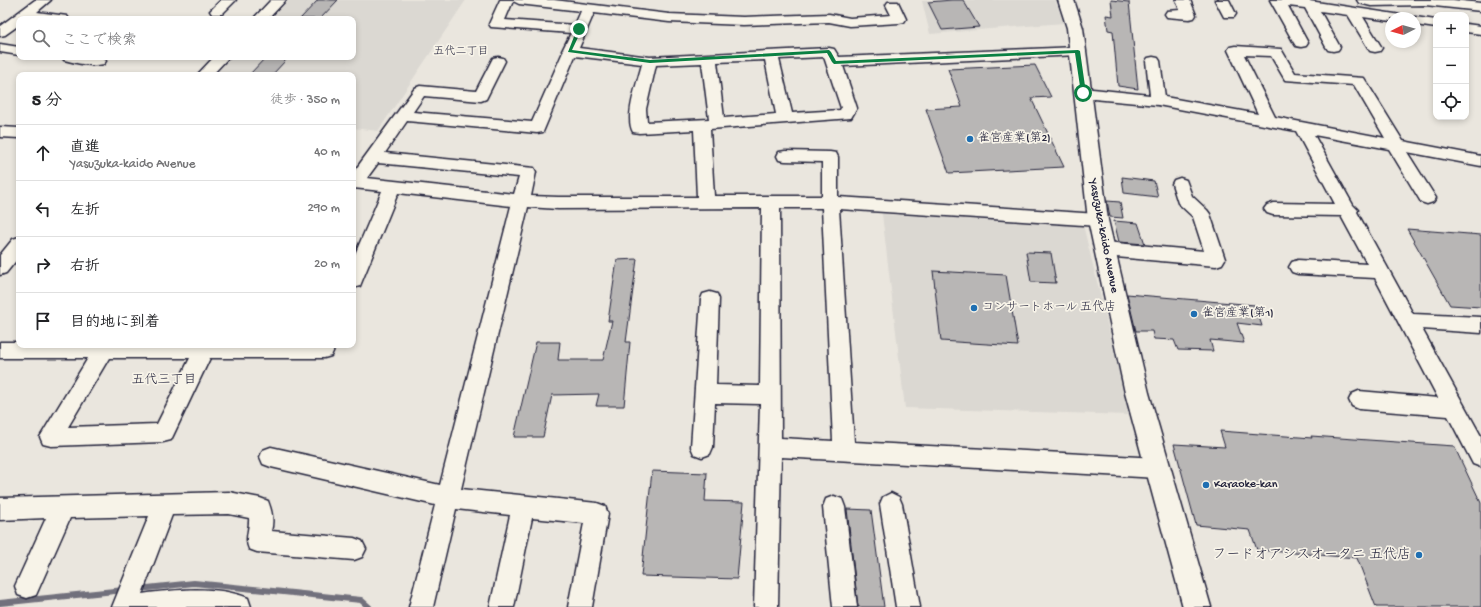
<!DOCTYPE html>
<html lang="ja">
<head>
<meta charset="utf-8">
<style>
	body { margin:0; font-family:"Gochi Hand","Klee One",sans-serif; background:#f6f6f6; color:#202124 }
	.controls { position:absolute; right:12px; top:12px; display:grid; overflow:hidden; border-radius:8px; box-shadow:0 2px 6px #0003 }
	.controls button { width:36px; height:36px; display:grid; place-items:center; padding:0; border:0; border-bottom:1px solid #e0e0e0; background:#fff; color:#202124; font:20px sans-serif }
	.compass { position:absolute; left:1385px; top:12px; width:36px; height:36px; border-radius:50%; background:#fff; box-shadow:0 2px 6px #0003; rotate:264deg }
	.stop { position:absolute; width:12px; height:12px; margin:-9px; border:3px solid #0b8043; border-radius:50%; background:#fff }
	.stop.end { background:#0b8043; border-color:#fff; box-shadow:0 1px 4px #0008 }
	.list { margin:0; padding:0; list-style:none }
	h2 { display:flex; justify-content:space-between; align-items:center; height:52px; margin:0; padding:0 16px; font-size:17px }
	h2 small { font-size:13px; font-weight:400; color:#757577 }
	.list li { display:grid; grid-template-columns:26px 1fr auto; gap:12px; align-items:center; box-sizing:border-box; height:56px; padding:0 16px; border-top:1px solid #e0e0e0 }
	.list b { display:block; font-size:15px; white-space:nowrap }
	.list p { margin:0; font-size:13px; white-space:nowrap; color:#757577 }
	.list em { font-size:13px; font-style:normal; color:#757577 }
	.icon { flex:none; width:22px; height:22px; fill:none; stroke:currentColor; stroke-width:2; stroke-linecap:round; stroke-linejoin:round }
	.map { position:relative; flex:none; width:1481px; height:607px; overflow:hidden }
	.search { position:absolute; background:#fff; box-shadow:0 2px 6px #0003; left:16px; top:16px; width:340px; height:44px; display:flex; align-items:center; gap:10px; box-sizing:border-box; padding:0 14px; border-radius:8px; color:#757577; font-size:15px }
	.panel { position:absolute; background:#fff; box-shadow:0 2px 6px #0003; left:16px; top:72px; width:340px; height:276px; border-radius:8px }
	.map>svg:first-child { display:block }
</style>
</head>
<body>
<div class="map">
<svg width="1481" height="607" viewBox="0 0 1481 607">
	<rect width="100%" height="100%" fill="#eae6de"/>
	<filter id="ink" filterUnits="userSpaceOnUse"><feTurbulence type="fractalNoise" baseFrequency=".025" numOctaves="2"/><feDisplacementMap in="SourceGraphic" scale="8" xChannelSelector="R" yChannelSelector="G"/><feConvolveMatrix kernelMatrix="1 2 1 2 8 2 1 2 1" color-interpolation-filters="sRGB"/></filter>
	<g filter="url(#ink)">
		<path fill="#dbd8d2" d="M 289,0 L 466,0 L 378,131 L 353,128 L 353,75 L 214,75 L 232,57 L 353,57 L 353,19 L 270,19 Z
			M 939,0 L 1055,0 L 1064,23 L 930,34 L 922,1 Z
			M 882,214 L 1083,225 L 1130,415 L 905,408 Z"/>
		<g fill="none" stroke-linecap="round" stroke-linejoin="round">
			<path stroke="#716f7b" stroke-width="6" d="M 138,589 L 194,583 L 361,600 L 369,607
				M 0,603 L 124,590"/>
		</g>
		<path fill="#b8b6b5" stroke="#22223b" d="M 318,0 L 338,0 L 320,19 L 300,19 Z
			M 952,0 L 963,0 L 979,27 L 942,30 L 928,2 Z
			M 1111,0 L 1129,2 L 1138,89 L 1118,86 L 1113,31 L 1108,30 L 1106,15 L 1113,16 Z
			M 266,57 L 285,57 L 283,59 L 286,60 L 272,75 L 249,75 Z
			M 1035,65 L 1051,97 L 1031,98 L 1064,167 L 949,173 L 926,109 L 962,107 L 948,69 Z
			M 1122,177 L 1154,181 L 1158,197 L 1124,193 Z
			M 1107,201 L 1120,202 L 1123,218 L 1110,217 Z
			M 1114,221 L 1138,223 L 1145,244 L 1119,242 Z
			M 1407,229 L 1481,235 L 1481,307 L 1450,305 Z
			M 1026,252 L 1051,253 L 1056,283 L 1031,282 Z
			M 637,259 L 626,342 L 630,342 L 624,406 L 596,406 L 599,394 L 552,395 L 543,437 L 514,437 L 536,342 L 560,342 L 558,360 L 603,360 L 612,321 L 608,321 L 617,260 Z
			M 933,271 L 1006,275 L 1018,346 L 941,341 Z
			M 1127,294 L 1255,305 L 1262,326 L 1237,323 L 1244,343 L 1210,340 L 1213,351 L 1178,350 L 1174,340 L 1154,339 L 1152,331 L 1136,331 Z
			M 1220,431 L 1312,438 L 1311,436 L 1454,446 L 1481,503 L 1481,607 L 1376,607 L 1357,558 L 1257,550 L 1250,530 L 1196,525 L 1174,444 L 1225,447 Z
			M 652,471 L 707,473 L 705,501 L 744,502 L 737,579 L 641,576 Z
			M 847,509 L 871,510 L 884,607 L 858,607 Z"/>
		<g fill="none" stroke-linecap="round" stroke-linejoin="round">
			<g stroke="#22223b" stroke-width="3">
				<path id="minor" d="M 35,0 L 51,0 L 37,12 L 67,16 L 69,19 L 19,19 L 19,25 L 5,35 L 0,36 L 0,26 Z
					M 221,0 L 236,0 L 222,14 L 212,14 L 210,11 Z
					M 271,0 L 286,0 L 268,19 L 253,19 Z
					M 500,0 L 554,0 L 669,14 L 744,17 L 829,14 L 850,18 L 891,15 L 886,5 L 888,2 L 898,2 L 906,19 L 904,22 L 899,23 L 850,26 L 829,22 L 744,25 L 669,22 L 594,13 L 579,48 L 650,57 L 829,48 L 834,49 L 839,57 L 1078,47 L 1083,48 L 1085,51 L 1083,54 L 1078,55 L 843,66 L 857,108 L 851,118 L 710,129 L 714,196 L 822,196 L 822,162 L 785,161 L 779,160 L 777,156 L 779,152 L 785,151 L 830,152 L 836,153 L 838,157 L 838,197 L 1098,214 L 1104,216 L 1107,220 L 1104,224 L 1098,226 L 839,209 L 854,442 L 1158,458 L 1166,461 L 1169,468 L 1166,475 L 1158,478 L 781,457 L 778,607 L 754,607 L 760,404 L 715,403 L 713,447 L 710,454 L 702,457 L 694,454 L 691,447 L 701,299 L 703,294 L 710,292 L 717,294 L 719,299 L 716,385 L 760,386 L 762,208 L 558,209 L 528,207 L 461,489 L 597,503 L 605,506 L 608,514 L 592,607 L 568,607 L 584,523 L 532,518 L 514,607 L 490,607 L 510,515 L 456,509 L 433,607 L 409,607 L 435,505 L 271,467 L 263,464 L 260,457 L 263,450 L 271,447 L 440,485 L 511,206 L 398,193 L 362,281 L 360,286 L 353,288 L 353,259 L 382,191 L 353,188 L 353,173 L 415,88 L 420,86 L 476,91 L 493,58 L 498,57 L 503,58 L 505,61 L 486,99 L 481,101 L 424,96 L 413,112 L 532,122 L 563,52 L 562,51 L 571,33 L 491,27 L 489,24 ZM 513,1 L 519,4 L 581,11 L 575,25 L 505,20 ZM 575,56 L 642,64 C 638,81 624,117 633,132 L 639,133 L 694,130 L 697,197 L 558,197 L 531,196 L 536,172 L 534,168 L 385,153 L 407,121 L 537,133 L 543,132 ZM 824,57 L 841,108 L 840,110 L 792,113 L 779,59 ZM 765,60 L 776,114 L 724,118 L 717,62 ZM 702,63 L 709,119 L 647,122 L 646,109 L 656,65 ZM 378,163 L 519,177 L 514,194 L 367,178 ZM 780,208 L 822,208 L 833,441 L 781,438 Z
					M 1176,0 L 1190,0 L 1196,15 L 1194,18 L 1189,19 L 1167,17 L 1165,14 L 1167,11 L 1180,10 Z
					M 1215,0 L 1229,0 L 1236,14 L 1234,17 L 1224,17 Z
					M 1270,0 L 1303,0 L 1395,14 L 1400,15 L 1402,18 L 1391,18 L 1391,21 L 1363,17 L 1382,48 L 1380,51 L 1375,52 L 1370,51 L 1348,15 L 1320,11 L 1340,47 L 1338,50 L 1333,51 L 1328,50 L 1326,47 L 1305,8 L 1288,6 L 1308,43 L 1306,46 L 1301,47 L 1296,46 L 1294,43 Z
					M 1357,0 L 1453,0 L 1481,3 L 1481,11 L 1425,5 L 1371,6 L 1359,3 Z
					M 1415,17 L 1436,20 L 1436,28 L 1415,25 L 1415,18 L 1411,18 Z
					M 1466,24 L 1481,26 L 1481,34 L 1466,32 Z
					M 0,44 L 19,47 L 19,55 L 0,52 Z
					M 1235,46 L 1281,49 L 1295,73 L 1364,78 L 1403,141 L 1481,156 L 1481,166 L 1407,152 L 1436,198 L 1433,202 L 1427,204 L 1421,202 L 1389,149 L 1314,135 L 1353,205 L 1358,210 L 1357,212 L 1413,314 L 1481,317 L 1481,333 L 1422,329 L 1481,436 L 1481,467 L 1473,464 L 1448,416 L 1359,409 L 1352,406 L 1349,400 L 1352,394 L 1359,391 L 1438,398 L 1375,278 L 1298,274 L 1292,272 L 1289,267 L 1292,262 L 1298,260 L 1367,264 L 1341,216 L 1273,215 L 1267,213 L 1264,209 L 1267,205 L 1273,203 L 1335,204 L 1296,131 L 1158,105 L 1083,98 L 1078,96 L 1075,93 L 1078,90 L 1083,88 L 1150,95 L 1146,61 L 1148,58 L 1153,57 L 1158,58 L 1160,61 L 1165,97 L 1258,114 L 1228,50 L 1230,47 ZM 1244,55 L 1271,56 L 1285,80 L 1354,85 L 1385,138 L 1275,117 Z
					M 62,57 L 100,57 L 104,58 L 106,61 L 104,64 C 92,67 76,63 64,60 Z
					M 214,57 L 229,57 L 212,75 L 197,75 Z
					M 0,127 L 19,128 L 19,138 L 0,137 Z
					M 1180,178 L 1186,180 L 1192,196 L 1207,210 L 1210,214 L 1225,259 L 1222,264 L 1216,266 L 1105,256 L 1099,254 L 1096,249 L 1099,244 L 1105,242 L 1204,251 L 1193,217 L 1178,203 L 1172,184 L 1174,180 Z
					M 19,237 L 19,257 L 6,273 L 0,275 L 0,255 L 13,239 Z
					M 0,342 L 19,342 L 19,345 L 336,345 L 331,356 L 324,358 L 210,358 L 171,440 L 163,442 L 51,446 L 43,444 L 40,437 L 88,358 L 0,358 ZM 109,358 L 190,358 L 157,424 L 68,427 Z
					M 229,492 L 260,498 L 268,501 C 272,511 274,521 271,531 L 354,538 L 362,541 L 366,549 L 362,557 L 354,560 L 257,552 L 249,549 C 244,538 250,529 249,518 L 229,514 L 172,515 L 142,594 C 175,590 216,585 248,598 L 251,607 L 112,607 L 149,516 L 70,518 L 36,595 L 27,598 L 18,595 L 15,586 L 46,518 L 0,520 L 0,498 Z
					M 891,493 L 899,497 L 902,504 L 920,607 L 896,607 L 880,504 L 883,497 Z
					M 834,496 L 842,499 L 845,507 L 857,607 L 833,607 L 823,507 L 826,499 Z"/>
			</g>
			<g stroke="#22223b" stroke-width="3">
				<path id="major" d="M 1058,0 L 1074,0 L 1083,28 L 1108,220 L 1149,393 L 1211,607 L 1183,607 L 1125,393 L 1088,220 L 1067,28 Z"/>
			</g>
			<use href="#minor" fill="#f7f3e8" fill-rule="evenodd"/>
			<use href="#major" fill="#f7f3e8" fill-rule="evenodd"/>
		</g>
	</g>
	<path fill="#0b8043" d="M 579,27 L 582,29 L 572,50 L 650,60 L 829,50 L 831,52 L 836,61 L 1078,50 L 1080,51 L 1086,93 L 1083,95 L 1081,93 L 1075,53 L 834,64 L 832,62 L 827,53 L 650,63 L 568,52 L 577,29 Z"/>
	<g fill="#1f6fb2" stroke="#f7f3e8" stroke-width="1.5">
		<circle cx="970" cy="139" r="4"/>
		<circle cx="974" cy="308" r="4"/>
		<circle cx="1194" cy="314" r="4"/>
		<circle cx="1206" cy="485" r="4"/>
		<circle cx="1419" cy="555" r="4"/>
	</g>
	<g text-anchor="middle" dominant-baseline="central" stroke-width="3.5" stroke-linejoin="round" paint-order="stroke">
		<g font-size="11" fill="#22223b" stroke="#f7f3e8">
			<text x="461" y="52">五代二丁目</text>
		</g>
		<g font-size="12" fill="#22223b" stroke="#f7f3e8" text-anchor="start">
			<text x="978" y="139">雀宮産業(第2)</text>
			<text x="982" y="308">コンサートホール 五代店</text>
			<text x="1202" y="314">雀宮産業(第1)</text>
			<text x="1214" y="485">Karaoke-kan</text>
		</g>
		<g font-size="12" fill="#22223b" stroke="#f7f3e8">
			<text transform="translate(1103 236) rotate(79)">Yasuzuka-kaido Avenue</text>
		</g>
		<g font-size="13" fill="#22223b" stroke="#f7f3e8">
			<text x="164" y="380">五代三丁目</text>
		</g>
		<g font-size="14" fill="#22223b" stroke="#f7f3e8" text-anchor="end">
			<text x="1411" y="555">フードオアシスオータニ 五代店</text>
		</g>
	</g>
</svg>
<div class="controls">
<button>+</button>
<button>−</button>
<button><svg class="icon" aria-label="locate" viewBox="0 0 24 24"><circle cx="12" cy="12" r="6"/><path d="M12 2v4M12 18v4M2 12h4M18 12h4"/></svg></button>
</div>
<svg class="compass" viewBox="-18 -18 36 36"><path d="M0-13l5 13h-10z" fill="#e53935"/><path d="M0 13l5-13h-10z" fill="#757577"/></svg>
<div class="stop" style="left:1083px;top:93px"></div>
<div class="stop end" style="left:579px;top:29px"></div>
<div class="search"><svg class="icon" aria-label="search" viewBox="0 0 24 24"><circle cx="10" cy="10" r="6"/><path d="M15 15l6 6"/></svg>ここで検索</div>
<section class="panel">
<h2>5 分<small>徒歩 · 350 m</small></h2>
<ul class="list">
<li><svg class="icon" aria-label="ahead" viewBox="0 0 24 24"><path d="M12 20V5M6 11l6-6 6 6"/></svg><div><b>直進</b><p>Yasuzuka-kaido Avenue</p></div><em>40 m</em></li>
<li><svg class="icon" aria-label="left" viewBox="0 0 24 24"><path d="M17 20v-9H6M10 6l-5 5 5 5"/></svg><div><b>左折</b></div><em>290 m</em></li>
<li><svg class="icon" aria-label="right" viewBox="0 0 24 24"><path d="M7 20v-9h11M14 6l5 5-5 5"/></svg><div><b>右折</b></div><em>20 m</em></li>
<li><svg class="icon" aria-label="arrive" viewBox="0 0 24 24"><path d="M6 21V4h12l-3 4 3 4H6"/></svg><div><b>目的地に到着</b></div></li>
</ul>
</section>
</div>
</body>
</html>
